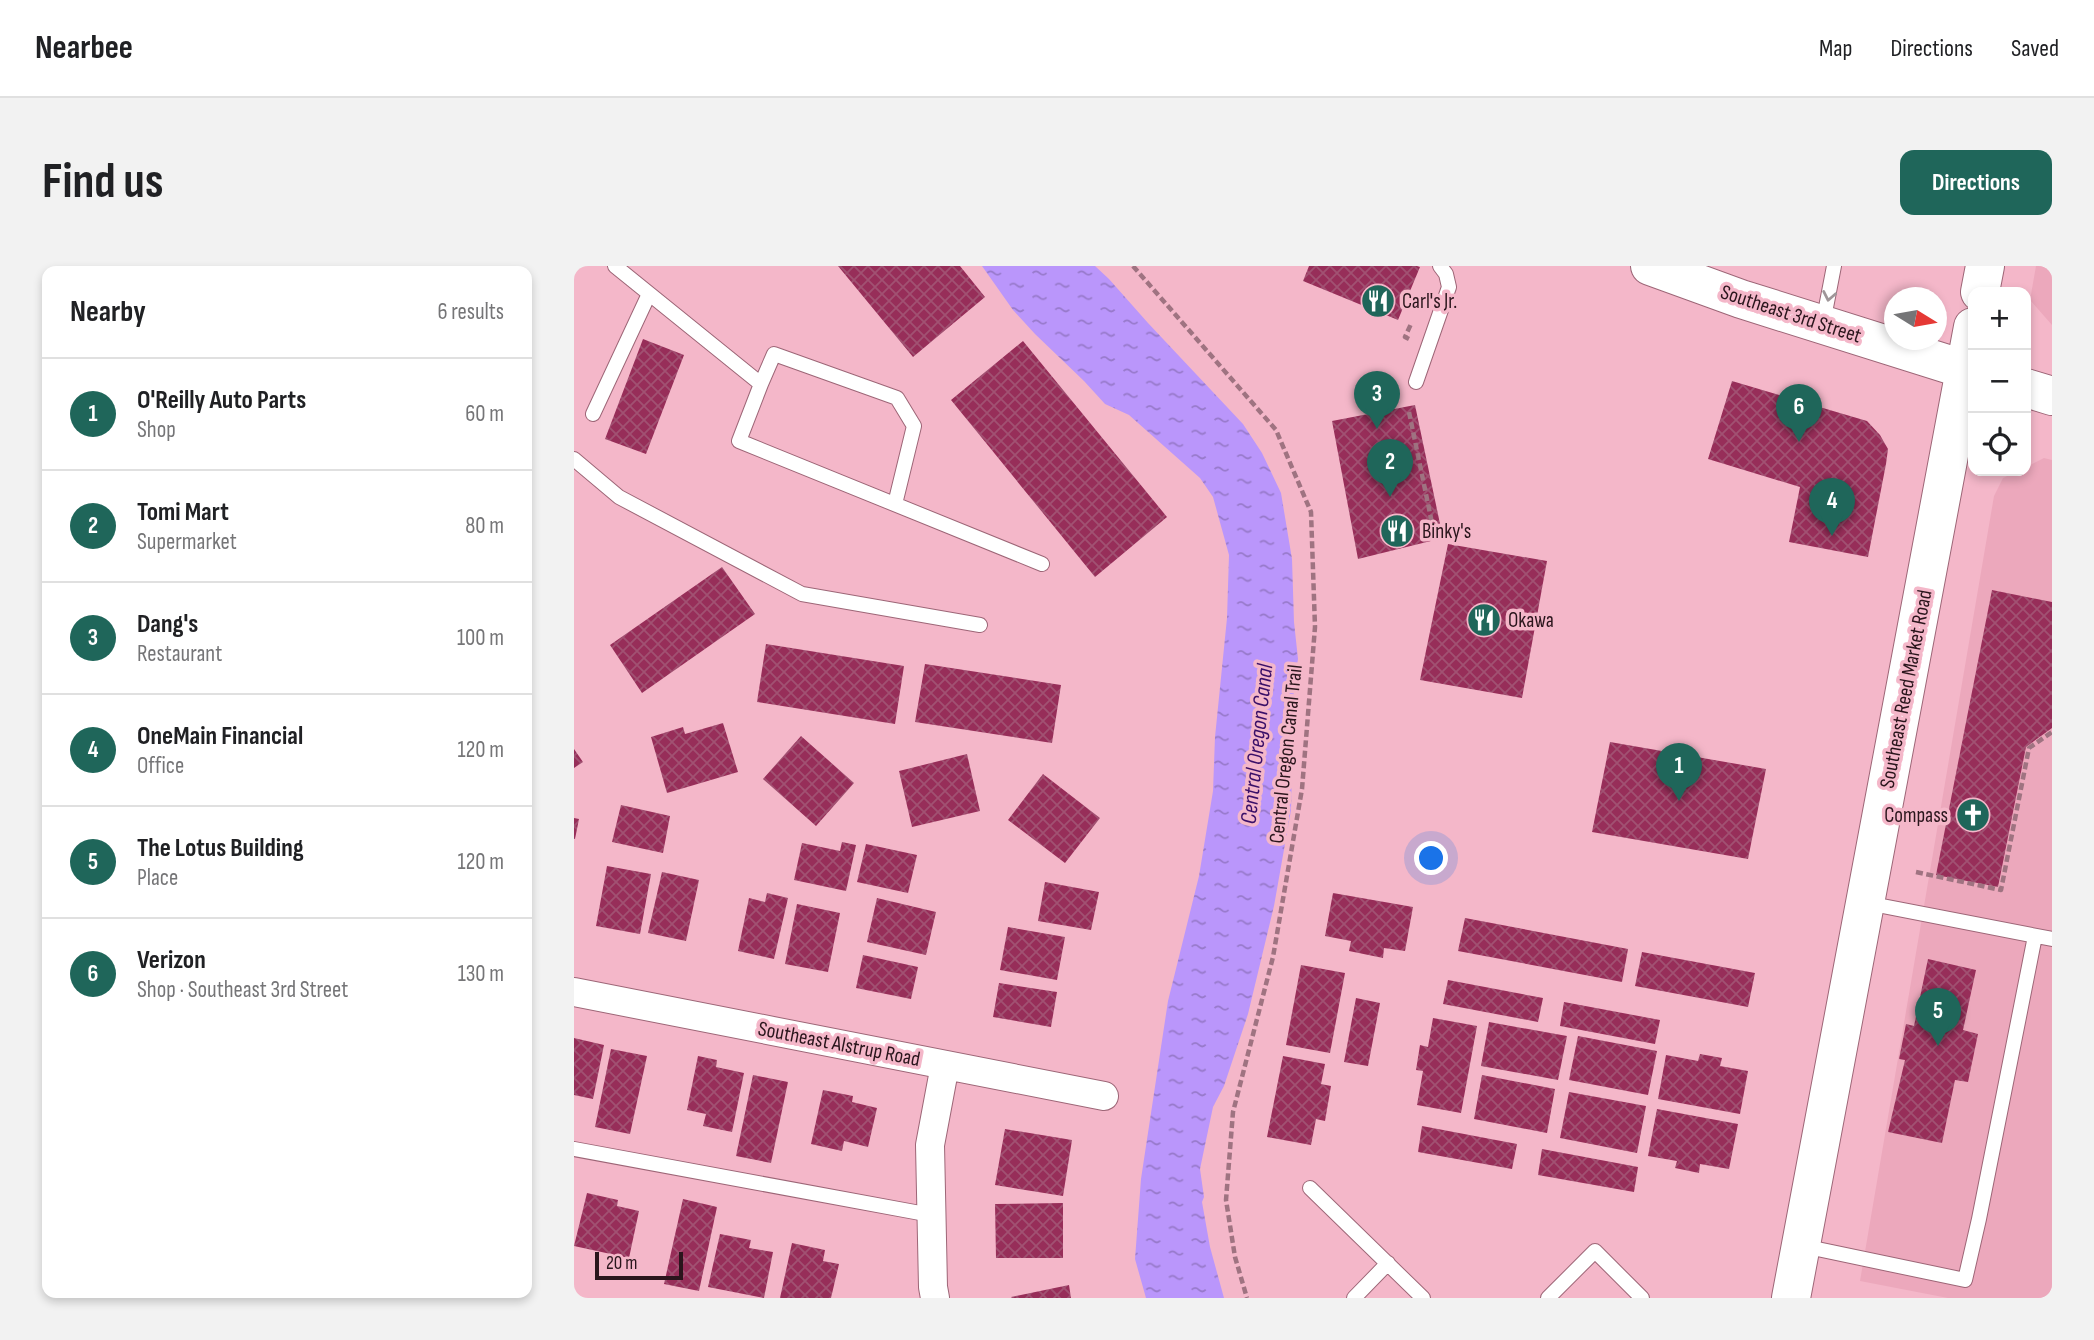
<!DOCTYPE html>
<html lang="en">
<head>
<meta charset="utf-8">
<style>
	body { margin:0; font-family:"Sofia Sans Condensed",sans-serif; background:#f2f2f2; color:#202124 }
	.controls { position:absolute; right:21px; top:21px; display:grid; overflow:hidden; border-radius:14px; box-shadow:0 4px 10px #0003 }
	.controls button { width:63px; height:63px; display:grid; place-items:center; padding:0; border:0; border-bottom:2px solid #e0e0e0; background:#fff; color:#202124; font:35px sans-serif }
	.compass { position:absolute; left:1310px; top:21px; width:63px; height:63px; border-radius:50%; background:#fff; box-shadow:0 4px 10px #0003; rotate:101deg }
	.scale { position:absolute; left:21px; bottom:18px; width:88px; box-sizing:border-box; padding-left:7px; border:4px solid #2a151c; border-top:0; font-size:19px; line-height:24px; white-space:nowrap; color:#2a151c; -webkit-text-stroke:5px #f4b7c9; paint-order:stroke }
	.you { position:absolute; left:858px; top:593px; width:24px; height:24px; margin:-18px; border:5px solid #fff; border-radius:50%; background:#1a73e8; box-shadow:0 0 0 10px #1a73e833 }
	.badge { display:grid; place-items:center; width:46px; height:46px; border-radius:50%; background:#1f665a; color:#fff; font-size:23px; font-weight:700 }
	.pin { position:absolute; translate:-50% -58px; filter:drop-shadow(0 2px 4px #0008) }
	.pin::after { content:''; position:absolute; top:37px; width:24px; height:21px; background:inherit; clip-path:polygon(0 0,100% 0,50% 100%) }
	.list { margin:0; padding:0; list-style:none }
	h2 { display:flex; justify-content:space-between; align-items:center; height:91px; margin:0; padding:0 28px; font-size:30px }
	h2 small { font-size:23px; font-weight:400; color:#757577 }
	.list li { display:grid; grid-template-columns:46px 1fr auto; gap:21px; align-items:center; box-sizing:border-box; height:112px; padding:0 28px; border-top:2px solid #e0e0e0 }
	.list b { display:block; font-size:26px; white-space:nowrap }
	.list p { margin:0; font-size:23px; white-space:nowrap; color:#757577 }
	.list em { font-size:23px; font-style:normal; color:#757577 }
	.icon { flex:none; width:38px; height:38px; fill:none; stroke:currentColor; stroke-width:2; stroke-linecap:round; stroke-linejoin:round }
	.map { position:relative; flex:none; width:1478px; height:1032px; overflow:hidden; border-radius:14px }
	header { display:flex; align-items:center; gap:42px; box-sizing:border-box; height:98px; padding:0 35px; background:#fff; border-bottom:2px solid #e0e0e0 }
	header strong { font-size:33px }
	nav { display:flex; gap:38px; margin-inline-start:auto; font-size:24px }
	.intro { display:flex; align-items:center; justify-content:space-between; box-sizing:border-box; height:168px; padding:0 42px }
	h1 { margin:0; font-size:49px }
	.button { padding:18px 32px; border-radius:14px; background:#1f665a; color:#fff; font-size:24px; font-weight:700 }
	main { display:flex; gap:42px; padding:0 42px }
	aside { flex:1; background:#fff; border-radius:14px; box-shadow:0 4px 10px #0003 }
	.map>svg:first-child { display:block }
</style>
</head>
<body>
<header>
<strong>Nearbee</strong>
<nav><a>Map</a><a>Directions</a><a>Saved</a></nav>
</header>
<div class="intro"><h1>Find us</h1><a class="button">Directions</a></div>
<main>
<aside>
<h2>Nearby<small>6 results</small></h2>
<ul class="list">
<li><span class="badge">1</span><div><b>O'Reilly Auto Parts</b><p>Shop</p></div><em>60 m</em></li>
<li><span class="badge">2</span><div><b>Tomi Mart</b><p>Supermarket</p></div><em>80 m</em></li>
<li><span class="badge">3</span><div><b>Dang's</b><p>Restaurant</p></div><em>100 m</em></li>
<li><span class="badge">4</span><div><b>OneMain Financial</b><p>Office</p></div><em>120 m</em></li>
<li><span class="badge">5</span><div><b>The Lotus Building</b><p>Place</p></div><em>120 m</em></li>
<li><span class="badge">6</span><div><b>Verizon</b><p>Shop · Southeast 3rd Street</p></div><em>130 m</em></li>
</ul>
</aside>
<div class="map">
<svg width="1478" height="1032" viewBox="0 0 1478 1032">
	<defs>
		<pattern id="water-ripples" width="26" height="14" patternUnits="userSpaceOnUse" patternTransform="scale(1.75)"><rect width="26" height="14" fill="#ba96fb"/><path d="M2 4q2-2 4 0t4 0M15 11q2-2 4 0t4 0" fill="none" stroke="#9779ca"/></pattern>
		<pattern id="building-cross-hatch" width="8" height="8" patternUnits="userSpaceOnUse" patternTransform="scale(1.75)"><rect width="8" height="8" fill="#972e59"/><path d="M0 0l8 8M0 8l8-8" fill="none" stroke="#a15172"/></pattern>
	</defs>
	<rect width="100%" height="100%" fill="#f4b7c9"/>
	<path fill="#eca8bc" d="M 1462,0 L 1478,0 L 1478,59 L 1456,34 Z
		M 1470,192 L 1478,194 L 1478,1032 L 1374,1032 L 1286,1015 L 1420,230 L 1429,212 L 1444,205 L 1452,205 L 1452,201 Z"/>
	<path fill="url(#water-ripples)" d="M 408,0 L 521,0 L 535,13 L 574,57 L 669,158 L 688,187 L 707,227 L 718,293 L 720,356 L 724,393 L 720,416 L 717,544 L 700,640 L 674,748 L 650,820 L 639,841 L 626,903 L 630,931 L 628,936 L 636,981 L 650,1032 L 572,1032 L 561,993 L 567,913 L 594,735 L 625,610 L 639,525 L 641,471 L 653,352 L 655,289 L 639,231 L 626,212 L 555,149 L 531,138 L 510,115 L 461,68 L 439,44 Z"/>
	<path fill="url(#building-cross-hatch)" d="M 264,0 L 386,0 L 411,31 L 339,91 Z
		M 735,0 L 843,0 L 846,1 L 824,54 L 729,15 Z
		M 69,73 L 110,89 L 72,188 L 31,173 Z
		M 449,75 L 593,251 L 521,311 L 377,134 Z
		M 1158,115 L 1293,155 L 1306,169 L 1314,183 L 1312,198 L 1294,291 L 1215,276 L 1226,221 L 1134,193 Z
		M 841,139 L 869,272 L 784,293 L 758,155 Z
		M 874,278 L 973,295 L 948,432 L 846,414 Z
		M 148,301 L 181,348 L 68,427 L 36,379 Z
		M 1418,324 L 1478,336 L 1478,462 L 1452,481 L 1424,621 L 1362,609 Z
		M 192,378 L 330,400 L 321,458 L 183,436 Z
		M 351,398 L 487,419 L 478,477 L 341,456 Z
		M 149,457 L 164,506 L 93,527 L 77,471 L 109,461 L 111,468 Z
		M 227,470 L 280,517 L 242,560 L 189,513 Z
		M 1036,476 L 1192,503 L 1174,593 L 1018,566 Z
		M 0,483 L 9,496 L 0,502 Z
		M 393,488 L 406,545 L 338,561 L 325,505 Z
		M 469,508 L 526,552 L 491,597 L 434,554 Z
		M 47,539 L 96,550 L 89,587 L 38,576 Z
		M 0,552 L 5,553 L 1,573 L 0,573 Z
		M 268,576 L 282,579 L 272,625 L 220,614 L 228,577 L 266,585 Z
		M 292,578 L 343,589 L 334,627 L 283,616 Z
		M 33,600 L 77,608 L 66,668 L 22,660 Z
		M 88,606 L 125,614 L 112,675 L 74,667 Z
		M 471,616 L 525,626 L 517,664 L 464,655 Z
		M 193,627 L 214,632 L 200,693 L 164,685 L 175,632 L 191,636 Z
		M 759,627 L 839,641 L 831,685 L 810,682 L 809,692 L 775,685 L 777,675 L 751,670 Z
		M 303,632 L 362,646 L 352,689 L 293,676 Z
		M 223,638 L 266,647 L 254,706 L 211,698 Z
		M 891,652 L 1054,683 L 1048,716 L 884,685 Z
		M 434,661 L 491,671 L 483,714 L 426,704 Z
		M 1068,686 L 1181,707 L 1174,741 L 1061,720 Z
		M 289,689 L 344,701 L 337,733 L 282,722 Z
		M 1354,693 L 1402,704 L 1389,764 L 1404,768 L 1394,816 L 1381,814 L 1368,877 L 1314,866 L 1331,794 L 1325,793 L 1332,758 L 1340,760 Z
		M 727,699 L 771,707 L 756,787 L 712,779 Z
		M 874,714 L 969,732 L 964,756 L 869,738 Z
		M 425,717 L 483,726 L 477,761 L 419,751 Z
		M 782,732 L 806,737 L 794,800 L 770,796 Z
		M 990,736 L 1086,754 L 1081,778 L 986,760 Z
		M 859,752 L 903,760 L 887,847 L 843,839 L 849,805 L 842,804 L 846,779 L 854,781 Z
		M 915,756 L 993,770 L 984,814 L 907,800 Z
		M 1004,770 L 1083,785 L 1074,829 L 995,814 Z
		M 0,772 L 30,779 L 19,833 L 0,829 Z
		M 37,783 L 73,790 L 56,868 L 21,861 Z
		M 1126,788 L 1148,792 L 1146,800 L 1174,805 L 1166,848 L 1084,833 L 1092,789 L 1124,795 Z
		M 124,790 L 143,794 L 142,801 L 170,807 L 158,866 L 129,860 L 132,848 L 113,844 Z
		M 709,790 L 751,798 L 747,818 L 757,820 L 751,855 L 742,853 L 737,879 L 693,871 Z
		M 179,809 L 214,816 L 197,897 L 162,890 Z
		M 908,809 L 981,823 L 973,867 L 900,853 Z
		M 249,824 L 279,830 L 278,836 L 303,842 L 294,881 L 270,875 L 268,885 L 237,878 Z
		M 995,826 L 1072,840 L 1063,887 L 986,872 Z
		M 1083,843 L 1164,858 L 1155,903 L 1126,898 L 1125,907 L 1101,902 L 1103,895 L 1074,890 Z
		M 848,860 L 943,878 L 938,903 L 844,886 Z
		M 431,863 L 498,874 L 489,930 L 421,919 Z
		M 968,883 L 1064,901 L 1060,926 L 964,909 Z
		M 13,927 L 44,934 L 43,940 L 65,945 L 55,992 L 0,980 Z
		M 109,933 L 143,941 L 125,1025 L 90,1018 Z
		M 489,937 L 489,992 L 422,992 L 421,938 Z
		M 146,968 L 177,974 L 175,982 L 199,986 L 190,1032 L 134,1021 Z
		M 218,977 L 251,984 L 249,995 L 265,998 L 257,1032 L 206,1032 Z
		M 495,1019 L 497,1032 L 438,1032 L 437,1031 Z"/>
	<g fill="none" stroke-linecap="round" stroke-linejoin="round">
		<g stroke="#9d6677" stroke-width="16">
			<path id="service" d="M 41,0 L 187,118 L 165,175 L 468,298
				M 1249,57 L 1260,0
				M 842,116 L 875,21 L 872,8 L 866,0
				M 187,118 L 200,88 L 323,132 L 340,160 L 321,238
				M 19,148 L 75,28
				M 0,193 L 45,231 L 228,328 L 406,359
				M 1293,637 L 1478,673
				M 0,883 L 357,949
				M 736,922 L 849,1032
				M 1229,980 L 1391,1014 L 1405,953 L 1461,670
				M 780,1032 L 814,997
				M 974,1032 L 1021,985 L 1068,1032"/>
		</g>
		<g stroke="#9d6677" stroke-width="30">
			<path id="minor" d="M 0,726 L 530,830
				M 361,1032 L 359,1021 L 356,879 L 371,799"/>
		</g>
		<g stroke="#9d6677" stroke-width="40">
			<path id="primary" d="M 1076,0 L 1167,33 L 1399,106
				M 1406,26 L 1411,0
				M 1452,122 L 1478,130
				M 1217,1032 L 1399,61"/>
		</g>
		<path stroke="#9f7381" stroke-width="4.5" stroke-dasharray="7 3.5" stroke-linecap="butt" d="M 559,0 L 702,164 L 737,246 L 741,361 L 728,523 L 699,691 L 659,846 L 652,934 L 661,991 L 673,1032
			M 835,73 L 831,71 L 837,58
			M 835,146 L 859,262
			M 1342,606 L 1427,624 L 1455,482 L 1478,466"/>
		<use href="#service" stroke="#fff" stroke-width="14"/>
		<use href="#minor" stroke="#fff" stroke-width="28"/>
		<use href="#primary" stroke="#fff" stroke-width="38"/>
	</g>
	<defs><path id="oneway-chevron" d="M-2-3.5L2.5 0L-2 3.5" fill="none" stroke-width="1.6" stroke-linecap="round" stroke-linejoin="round" transform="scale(1.75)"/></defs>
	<use stroke="#9f9699" href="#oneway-chevron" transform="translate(1255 30) rotate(101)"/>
	<defs>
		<g id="restaurant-disc" transform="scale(1.75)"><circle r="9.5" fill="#1f665a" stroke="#f4b7c9"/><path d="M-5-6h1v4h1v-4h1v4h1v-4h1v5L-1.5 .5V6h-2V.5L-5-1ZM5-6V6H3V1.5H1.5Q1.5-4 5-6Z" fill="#fff"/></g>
		<g id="church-disc" transform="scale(1.75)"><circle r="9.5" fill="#1f665a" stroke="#f4b7c9"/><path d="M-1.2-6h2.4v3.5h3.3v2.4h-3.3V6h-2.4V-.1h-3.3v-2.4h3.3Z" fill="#fff"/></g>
	</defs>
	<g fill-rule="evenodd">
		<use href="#restaurant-disc" x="804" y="35"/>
		<use href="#restaurant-disc" x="823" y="265"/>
		<use href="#restaurant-disc" x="910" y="354"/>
		<use href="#church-disc" x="1399" y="549"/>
	</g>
	<g text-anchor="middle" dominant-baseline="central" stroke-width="7" stroke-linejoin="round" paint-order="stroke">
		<g font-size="21" fill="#2a151c" stroke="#f4b7c9" text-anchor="start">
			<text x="828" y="35">Carl's Jr.</text>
			<text x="848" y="265">Binky's</text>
			<text x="934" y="354">Okawa</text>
			<text x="1374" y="549" text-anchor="end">Compass</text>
		</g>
		<g font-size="21" fill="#2a151c" stroke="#f4b7c9">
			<text transform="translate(1217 48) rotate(18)">Southeast 3rd Street</text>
			<text transform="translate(1332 423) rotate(-79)">Southeast Reed Market Road</text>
			<text transform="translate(712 488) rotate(-84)">Central Oregon Canal Trail</text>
			<text transform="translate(265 778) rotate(11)">Southeast Alstrup Road</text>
		</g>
		<g font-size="23" font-style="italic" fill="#3a0f68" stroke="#f4b7c9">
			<text transform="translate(683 478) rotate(-84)">Central Oregon Canal</text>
		</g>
	</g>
</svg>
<div class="controls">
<button>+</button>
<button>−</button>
<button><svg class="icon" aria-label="locate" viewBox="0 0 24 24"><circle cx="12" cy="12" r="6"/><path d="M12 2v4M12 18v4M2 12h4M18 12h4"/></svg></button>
</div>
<svg class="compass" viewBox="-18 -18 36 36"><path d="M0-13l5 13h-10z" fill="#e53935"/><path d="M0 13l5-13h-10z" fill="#757577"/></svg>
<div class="scale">20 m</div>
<div class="you"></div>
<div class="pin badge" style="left:1105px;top:535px">1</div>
<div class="pin badge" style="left:816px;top:231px">2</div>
<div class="pin badge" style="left:803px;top:163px">3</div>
<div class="pin badge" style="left:1258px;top:270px">4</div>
<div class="pin badge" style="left:1364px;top:780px">5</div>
<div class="pin badge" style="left:1225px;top:176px">6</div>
</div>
</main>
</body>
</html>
